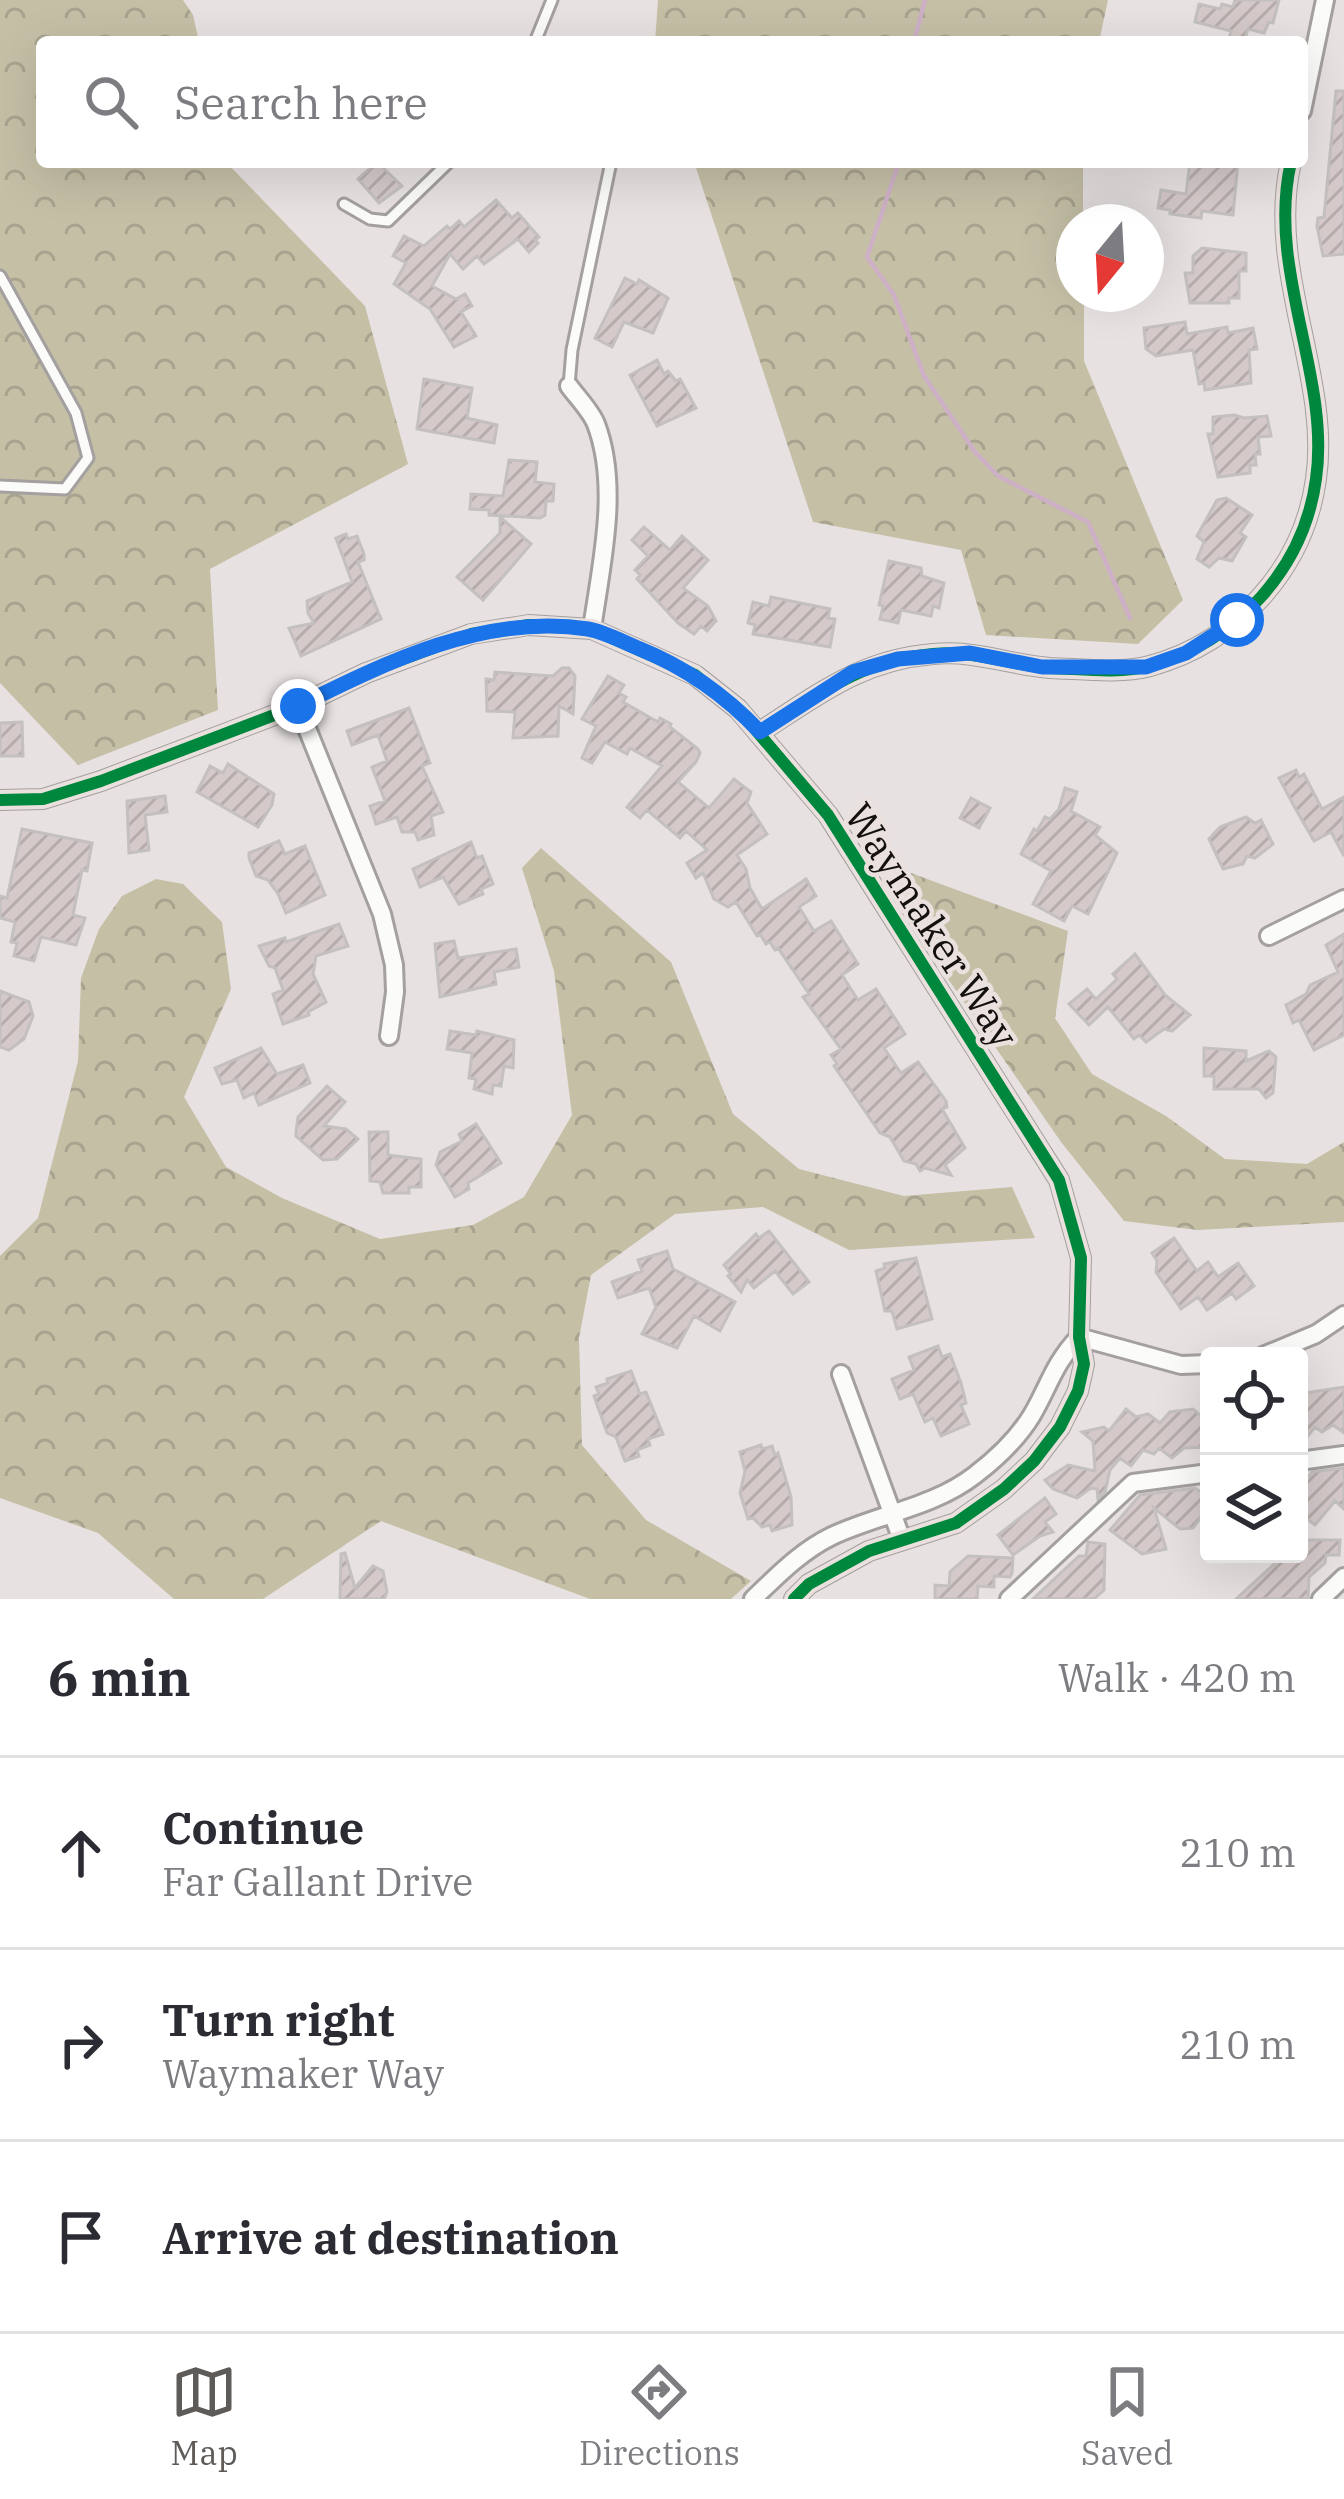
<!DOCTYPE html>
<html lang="en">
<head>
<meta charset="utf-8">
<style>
	body { margin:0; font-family:"IBM Plex Serif",serif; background:#f7f7f7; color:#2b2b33 }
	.controls { position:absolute; right:36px; bottom:36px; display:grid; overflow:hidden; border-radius:12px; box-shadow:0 12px 48px #0002 }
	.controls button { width:108px; height:108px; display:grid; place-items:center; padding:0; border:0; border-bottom:3px solid #e1e1e2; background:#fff; color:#2b2b33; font:60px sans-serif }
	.compass { position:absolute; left:1056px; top:204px; width:108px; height:108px; border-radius:50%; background:#fff; box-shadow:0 12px 48px #0002; rotate:198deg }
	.stop { position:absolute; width:36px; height:36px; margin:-27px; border:9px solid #1a73e8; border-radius:50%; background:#fff }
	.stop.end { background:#1a73e8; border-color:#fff; box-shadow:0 3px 12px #0008 }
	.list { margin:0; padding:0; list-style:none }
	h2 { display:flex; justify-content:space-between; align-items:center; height:156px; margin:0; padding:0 48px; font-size:51px }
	h2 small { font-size:39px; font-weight:400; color:#7c7c81 }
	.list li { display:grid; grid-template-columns:78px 1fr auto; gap:36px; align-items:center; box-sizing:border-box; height:192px; padding:0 48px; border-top:3px solid #e1e1e2 }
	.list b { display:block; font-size:45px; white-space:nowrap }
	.list p { margin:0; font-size:39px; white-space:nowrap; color:#7c7c81 }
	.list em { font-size:39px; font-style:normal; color:#7c7c81 }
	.icon { flex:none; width:66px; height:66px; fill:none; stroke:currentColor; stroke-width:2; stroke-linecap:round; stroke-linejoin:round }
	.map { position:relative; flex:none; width:1344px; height:1599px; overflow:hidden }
	.search { position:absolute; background:#fff; box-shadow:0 12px 48px #0002; left:36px; right:36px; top:36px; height:132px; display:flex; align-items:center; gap:30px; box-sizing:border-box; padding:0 42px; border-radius:12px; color:#7c7c81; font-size:45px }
	.sheet { height:732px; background:#fff }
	nav { display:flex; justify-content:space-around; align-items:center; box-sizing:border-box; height:168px; border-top:3px solid #e1e1e2; background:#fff; font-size:33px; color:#7c7c81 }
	nav a { display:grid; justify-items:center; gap:6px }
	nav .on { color:#5d5a58 }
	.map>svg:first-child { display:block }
</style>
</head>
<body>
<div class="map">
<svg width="1344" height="1599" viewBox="0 0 1344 1599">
	<defs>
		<pattern id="forest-crowns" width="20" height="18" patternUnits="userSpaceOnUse" patternTransform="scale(3)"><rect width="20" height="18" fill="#c5bfa6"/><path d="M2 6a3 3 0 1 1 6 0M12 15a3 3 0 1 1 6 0" fill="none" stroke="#a8a38e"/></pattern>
		<pattern id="building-hatch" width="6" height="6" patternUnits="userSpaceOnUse" patternTransform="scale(3)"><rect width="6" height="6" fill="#d5c9ca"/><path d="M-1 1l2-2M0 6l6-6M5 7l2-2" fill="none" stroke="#b6acac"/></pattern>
	</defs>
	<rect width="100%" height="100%" fill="#e7e2e1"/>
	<path fill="url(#forest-crowns)" d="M 0,0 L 183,0 L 193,15 L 199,42 L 42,42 L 42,162 L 226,162 L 365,306 L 408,464 L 210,569 L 218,710 L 78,765 L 0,683 Z
		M 658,0 L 1108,0 L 1099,42 L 655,42 Z
		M 694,162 L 1083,162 L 1083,222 L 1074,222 L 1074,294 L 1084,294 L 1084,361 L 1183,600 L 1138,644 L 986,635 L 961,550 L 813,522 Z
		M 541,848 L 671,962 L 733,1114 L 799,1169 L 904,1196 L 1012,1187 L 1035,1238 L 849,1250 L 763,1207 L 675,1214 L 591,1275 L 579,1338 L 582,1445 L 646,1520 L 751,1581 L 731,1599 L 590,1599 L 381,1521 L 263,1599 L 174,1599 L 98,1533 L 0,1498 L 0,1256 L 38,1218 L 78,1061 L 81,978 L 99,929 L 122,896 L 156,879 L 183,884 L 222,922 L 231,989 L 184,1097 L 226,1167 L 282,1198 L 380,1239 L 473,1225 L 524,1197 L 572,1115 L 554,971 L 522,868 Z
		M 892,866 L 1068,931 L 1055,1018 L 1092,1074 L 1166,1116 L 1225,1159 L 1307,1164 L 1344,1142 L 1344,1222 L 1197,1230 L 1124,1221 L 1061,1142 L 928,950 Z"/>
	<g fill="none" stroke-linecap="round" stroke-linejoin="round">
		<path stroke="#ceb0c6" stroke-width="4.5" d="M 914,42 L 925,0
			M 899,162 L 867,257 L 894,295 L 924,376 L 975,452 L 998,476 L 1088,522 L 1130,618"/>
	</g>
	<path fill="url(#building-hatch)" stroke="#c4c0c0" stroke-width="3" d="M 1235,0 L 1279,0 L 1273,23 L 1269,22 L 1264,33 L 1248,29 L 1244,42 L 1228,42 L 1231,31 L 1195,22 L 1199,4 L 1220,9 L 1222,4 L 1233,7 Z
		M 1336,91 L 1344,91 L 1344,254 L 1323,256 L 1317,226 L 1318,218 L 1324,217 Z
		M 377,162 L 402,186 L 379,203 L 358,179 Z
		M 1190,162 L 1238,162 L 1233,215 L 1202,211 L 1201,218 L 1170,214 L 1170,210 L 1158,208 L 1161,190 L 1186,194 Z
		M 496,200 L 512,218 L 518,213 L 539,237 L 535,240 L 538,243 L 529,252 L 518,239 L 484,264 L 477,256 L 463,269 L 450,254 L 432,286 L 456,299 L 465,294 L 472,306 L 461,312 L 476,336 L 454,347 L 430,309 L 394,284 L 406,263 L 393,256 L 404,236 L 424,246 L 447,226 L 450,229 L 459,221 L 464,227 Z
		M 1202,248 L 1246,253 L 1246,271 L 1239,271 L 1239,298 L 1229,298 L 1229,303 L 1190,303 L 1185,273 L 1193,273 L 1193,256 Z
		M 625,278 L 637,284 L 639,280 L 668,298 L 653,333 L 624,322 L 612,347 L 595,338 Z
		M 1185,322 L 1187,334 L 1227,327 L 1228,333 L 1253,328 L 1257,349 L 1249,350 L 1251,383 L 1205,390 L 1204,383 L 1199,384 L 1193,350 L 1156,356 L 1146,349 L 1144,328 Z
		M 657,360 L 664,374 L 668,371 L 676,381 L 680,379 L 696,408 L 657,426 L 630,375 Z
		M 424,379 L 472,388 L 467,418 L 497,425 L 494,443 L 417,429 Z
		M 1234,415 L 1244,418 L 1267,416 L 1271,436 L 1258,437 L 1260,454 L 1255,454 L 1256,465 L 1250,465 L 1250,473 L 1218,477 L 1208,434 L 1213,434 L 1213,417 Z
		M 509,460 L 537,462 L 535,482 L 554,484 L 553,501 L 546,501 L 545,515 L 540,518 L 489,515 L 489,510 L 470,509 L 471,494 L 503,496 Z
		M 1226,498 L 1252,515 L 1240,533 L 1246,537 L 1232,561 L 1219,558 L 1209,567 L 1197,559 L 1204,542 L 1197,536 L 1217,500 Z
		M 500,517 L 531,544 L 483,600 L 457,577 L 500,533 Z
		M 644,527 L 670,550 L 682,536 L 708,560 L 683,588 L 708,606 L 716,621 L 707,631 L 701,626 L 694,634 L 678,623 L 637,579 L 640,575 L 635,570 L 648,556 L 632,540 Z
		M 346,534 L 348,539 L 357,536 L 364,554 L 364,560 L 358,562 L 381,619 L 301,656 L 289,628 L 314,623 L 308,613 L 307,601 L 352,582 L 336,538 Z
		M 889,561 L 921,568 L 922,576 L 944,583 L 939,608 L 933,606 L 931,616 L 901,610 L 898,623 L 880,619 L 883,606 L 879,605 Z
		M 771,597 L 830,609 L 828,618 L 835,619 L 830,647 L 753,634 L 755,625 L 748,623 L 753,602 L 769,606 Z
		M 562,668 L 569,668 L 575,676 L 573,714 L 559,706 L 558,736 L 513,738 L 515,712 L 487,711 L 486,679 L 494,680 L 495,672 L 553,676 Z
		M 608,676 L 624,685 L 619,693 L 626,697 L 623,702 L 658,722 L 660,718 L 671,724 L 670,727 L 698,749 L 700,753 L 696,762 L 678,782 L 709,808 L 734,779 L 751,792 L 747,803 L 767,834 L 737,855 L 746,869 L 750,888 L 762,909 L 806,879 L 816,896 L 799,907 L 814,931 L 831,921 L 858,964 L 842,975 L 858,1000 L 876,989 L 905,1034 L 884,1048 L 901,1073 L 918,1062 L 946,1101 L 947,1107 L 942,1109 L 965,1148 L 945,1165 L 951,1175 L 925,1168 L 920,1171 L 916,1164 L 904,1161 L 890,1137 L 880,1133 L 834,1066 L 837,1064 L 831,1055 L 841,1049 L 803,997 L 809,994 L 778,948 L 775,950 L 770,942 L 766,944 L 760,934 L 757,936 L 736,902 L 728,907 L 714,899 L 703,873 L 696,878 L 687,863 L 707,850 L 686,831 L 680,838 L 647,810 L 640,818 L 627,807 L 662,766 L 630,748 L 627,754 L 605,742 L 592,763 L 582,758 L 596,726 L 582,719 Z
		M 409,708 L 430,763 L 422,766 L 443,812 L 431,816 L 434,835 L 418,840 L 415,832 L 402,832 L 397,817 L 376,824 L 370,806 L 385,801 L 372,767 L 387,761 L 378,735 L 352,745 L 347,731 Z
		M 22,722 L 23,756 L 0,756 L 0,723 Z
		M 228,764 L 274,794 L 272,805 L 258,827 L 197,792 L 210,766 L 223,773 Z
		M 1296,770 L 1299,777 L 1304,774 L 1322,809 L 1344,797 L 1344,856 L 1331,832 L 1314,841 L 1295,808 L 1279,778 Z
		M 1065,788 L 1077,792 L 1071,811 L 1100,827 L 1095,835 L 1117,853 L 1088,914 L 1072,906 L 1064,921 L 1033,904 L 1051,871 L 1021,854 L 1034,829 L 1037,831 L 1045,817 L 1050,819 L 1059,809 Z
		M 165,796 L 167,812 L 145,815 L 149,850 L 129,853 L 127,801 Z
		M 971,798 L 990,808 L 979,828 L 960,818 Z
		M 1246,817 L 1255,823 L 1261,820 L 1273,844 L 1255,858 L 1247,856 L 1243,864 L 1223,869 L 1209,839 L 1220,827 Z
		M 22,829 L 92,843 L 87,871 L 82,870 L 73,915 L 85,918 L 76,945 L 41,937 L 34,961 L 14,956 L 17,943 L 11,942 L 15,922 L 0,918 L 0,896 L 7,898 Z
		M 279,841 L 285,854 L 305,846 L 325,895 L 286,913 L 278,894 L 268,880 L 256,876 L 249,858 L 249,853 Z
		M 471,842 L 477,858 L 482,856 L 493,884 L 481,889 L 483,894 L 459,904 L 443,877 L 420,887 L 413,869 Z
		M 339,924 L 348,946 L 316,956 L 313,974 L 326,1002 L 308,1012 L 309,1015 L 283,1024 L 273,994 L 283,990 L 275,968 L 269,966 L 259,946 L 285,938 L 286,942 Z
		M 1344,934 L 1344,1035 L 1314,1050 L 1299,1020 L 1293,1023 L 1286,1005 L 1306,994 L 1310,985 L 1338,972 L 1326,945 Z
		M 454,941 L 458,958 L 516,949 L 519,967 L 494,972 L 496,984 L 440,997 L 435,944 Z
		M 1135,954 L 1165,995 L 1190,1015 L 1172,1031 L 1164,1029 L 1146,1042 L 1139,1035 L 1134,1039 L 1108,1007 L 1089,1025 L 1069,1004 L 1087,989 L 1096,999 L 1117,979 L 1113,974 Z
		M 0,991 L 29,1002 L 33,1016 L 24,1039 L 9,1050 L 0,1047 Z
		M 450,1031 L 476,1035 L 477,1031 L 514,1040 L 513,1068 L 504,1066 L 501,1086 L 493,1085 L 492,1094 L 474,1089 L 476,1079 L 469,1078 L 472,1053 L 447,1049 Z
		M 261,1048 L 277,1074 L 303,1065 L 310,1083 L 259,1105 L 254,1093 L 244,1098 L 237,1080 L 222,1084 L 215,1068 Z
		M 1204,1048 L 1246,1051 L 1246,1061 L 1269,1051 L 1276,1057 L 1273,1093 L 1266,1098 L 1259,1089 L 1214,1089 L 1214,1076 L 1204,1076 Z
		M 327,1086 L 345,1102 L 324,1126 L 346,1129 L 358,1139 L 337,1159 L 323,1160 L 296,1136 L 296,1132 L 298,1117 Z
		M 476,1124 L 501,1163 L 468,1183 L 469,1189 L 455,1197 L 436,1165 L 440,1152 L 462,1141 L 459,1134 Z
		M 369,1132 L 388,1132 L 388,1155 L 421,1159 L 421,1187 L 409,1187 L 409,1193 L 383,1193 L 380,1182 L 370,1181 Z
		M 769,1231 L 809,1282 L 793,1294 L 775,1271 L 754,1288 L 747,1280 L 741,1292 L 728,1276 L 731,1274 L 724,1265 L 756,1234 L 759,1238 Z
		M 1174,1238 L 1197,1271 L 1208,1262 L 1218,1277 L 1238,1263 L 1254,1286 L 1236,1299 L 1232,1293 L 1207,1310 L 1198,1297 L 1181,1309 L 1156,1272 L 1157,1261 L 1152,1253 Z
		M 667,1251 L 673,1269 L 735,1302 L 720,1331 L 694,1316 L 677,1348 L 642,1334 L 656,1307 L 649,1288 L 618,1298 L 612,1282 L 642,1271 L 638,1260 Z
		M 916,1258 L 932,1319 L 897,1329 L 892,1311 L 885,1311 L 876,1271 L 885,1268 L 884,1264 Z
		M 938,1346 L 942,1357 L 950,1354 L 961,1383 L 966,1403 L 961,1405 L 969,1424 L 941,1436 L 933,1418 L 925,1422 L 913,1394 L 900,1399 L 892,1379 L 914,1370 L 909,1357 Z
		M 631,1371 L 640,1394 L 646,1392 L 663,1434 L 648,1439 L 650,1445 L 637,1450 L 639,1456 L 625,1461 L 616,1437 L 607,1433 L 594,1396 L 599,1394 L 596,1387 L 608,1383 L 607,1379 Z
		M 1344,1387 L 1344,1433 L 1333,1425 L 1322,1432 L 1315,1427 L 1307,1437 L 1299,1433 L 1299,1394 Z
		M 1126,1409 L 1136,1417 L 1148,1414 L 1160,1423 L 1170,1412 L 1193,1409 L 1209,1422 L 1209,1447 L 1184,1448 L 1172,1458 L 1159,1448 L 1154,1454 L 1143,1450 L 1131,1466 L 1120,1458 L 1110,1470 L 1105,1492 L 1098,1499 L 1097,1489 L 1091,1488 L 1077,1498 L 1053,1489 L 1045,1480 L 1068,1465 L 1095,1471 L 1093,1441 L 1082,1432 L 1104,1427 L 1109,1431 Z
		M 761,1445 L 762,1449 L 772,1446 L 775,1455 L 778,1453 L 791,1497 L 792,1525 L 772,1531 L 770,1525 L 762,1527 L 753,1518 L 748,1519 L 740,1493 L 745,1471 L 740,1452 Z
		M 1344,1468 L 1344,1509 L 1335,1501 L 1315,1525 L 1299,1513 L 1299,1474 L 1307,1478 L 1312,1472 Z
		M 1209,1486 L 1209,1521 L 1202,1516 L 1193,1528 L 1180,1529 L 1154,1508 L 1166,1549 L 1142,1554 L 1110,1530 L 1140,1495 L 1195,1488 L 1199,1491 Z
		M 1045,1498 L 1056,1514 L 1045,1522 L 1053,1532 L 1040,1536 L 1013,1555 L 998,1535 Z
		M 1299,1540 L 1340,1540 L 1339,1555 L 1326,1555 L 1325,1563 L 1309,1577 L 1308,1599 L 1236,1599 L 1285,1554 L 1299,1554 Z
		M 1088,1542 L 1105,1544 L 1104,1590 L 1094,1599 L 1033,1599 L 1079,1556 L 1086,1556 Z
		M 345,1553 L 355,1588 L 373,1566 L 383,1571 L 387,1592 L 384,1599 L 340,1599 L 341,1554 Z
		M 968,1556 L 1013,1558 L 1012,1573 L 1010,1577 L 994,1576 L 994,1587 L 978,1586 L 977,1599 L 935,1599 L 935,1585 L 949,1586 L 950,1572 Z"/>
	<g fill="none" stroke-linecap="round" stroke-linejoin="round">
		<g stroke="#a3a09f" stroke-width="15">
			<path id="lane" d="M 535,42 L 552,0
				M 344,204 L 370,219 L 388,221 L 449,162
				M 0,276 L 76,413 L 88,458 L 65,489 L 0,486
				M 569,386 L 572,350 L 611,162"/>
		</g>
		<g stroke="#a3a09f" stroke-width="22">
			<path id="street" d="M 1302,111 L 1325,0
				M 569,386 C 577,397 591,411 596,424 C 620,487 601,565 592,629
				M 298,706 L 382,914 L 394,965 L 395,992 L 389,1036
				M 760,732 C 819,694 861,660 933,654 C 977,650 1009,665 1050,668 C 1082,669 1119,674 1150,666 C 1237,642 1304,568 1316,479 C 1331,377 1266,270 1291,162
				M 0,800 L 43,799 L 101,781 L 298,706 L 366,673 L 471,634 L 529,625 L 592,629 L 695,675 L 738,709 L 828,815 L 1059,1180 L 1081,1258 L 1079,1337 L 1084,1364 L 1078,1391 L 1060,1427 L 1034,1461 L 1004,1489 L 956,1523 L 869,1551 L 809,1584 L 794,1599
				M 1269,936 L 1344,899
				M 1079,1337 L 1181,1365 L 1209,1364
				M 1263,1356 L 1316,1334 L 1344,1315
				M 841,1374 L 902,1540
				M 1299,1461 L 1344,1455
				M 753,1599 C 777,1576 801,1551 832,1536 C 879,1514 934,1507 975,1475 C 996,1459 1018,1438 1032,1415 C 1049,1386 1054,1363 1079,1337
				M 1009,1599 L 1133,1483 L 1209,1473
				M 1321,1599 L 1344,1577"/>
		</g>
		<use href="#lane" stroke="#fbfbfa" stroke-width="9"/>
		<use href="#street" stroke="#fbfbfa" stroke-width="16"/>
		<g stroke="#eae1de" stroke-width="20">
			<path id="cycleway" d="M 760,732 C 819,694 861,660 933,654 C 977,650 1009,665 1050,668 C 1082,669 1119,674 1150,666 C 1237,642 1304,568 1316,479 C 1331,377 1266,270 1291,162
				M 0,800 L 43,799 L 101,781 L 298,706 L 366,673 L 471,634 L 529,625 L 592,629 L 695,675 L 738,709 L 828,815 L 1059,1180 L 1081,1258 L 1079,1337 L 1084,1364 L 1078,1391 L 1060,1427 L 1034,1461 L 1004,1489 L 956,1523 L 869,1551 L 809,1584 L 794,1599"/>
		</g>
		<use href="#cycleway" stroke="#00873e" stroke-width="12"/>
	</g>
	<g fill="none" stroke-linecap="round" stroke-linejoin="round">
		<path stroke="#1a73e8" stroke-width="15" d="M 298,706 C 387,662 486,613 588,629 C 605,632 623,642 640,649 C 687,668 725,695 760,732 L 853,672 L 898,659 L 970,653 L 1042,667 L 1146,667 L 1186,653 L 1237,620"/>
	</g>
	<g text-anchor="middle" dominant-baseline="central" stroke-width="9" stroke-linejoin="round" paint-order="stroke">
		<g font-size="39" fill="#13100f" stroke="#eae1de">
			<text transform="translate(932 925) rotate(57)">Waymaker Way</text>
		</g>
	</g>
</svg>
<div class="controls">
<button><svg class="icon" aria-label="locate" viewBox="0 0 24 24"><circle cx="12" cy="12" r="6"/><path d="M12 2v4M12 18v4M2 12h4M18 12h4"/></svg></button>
<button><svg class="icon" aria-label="layers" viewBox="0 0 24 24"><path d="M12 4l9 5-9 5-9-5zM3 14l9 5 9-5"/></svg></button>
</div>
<svg class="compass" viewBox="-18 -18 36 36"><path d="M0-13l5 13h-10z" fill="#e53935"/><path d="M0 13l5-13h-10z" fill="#7c7c81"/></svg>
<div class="stop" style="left:1237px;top:620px"></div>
<div class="stop end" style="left:298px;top:706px"></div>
<div class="search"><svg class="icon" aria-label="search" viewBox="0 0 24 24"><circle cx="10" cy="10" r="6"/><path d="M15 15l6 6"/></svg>Search here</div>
</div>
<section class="sheet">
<h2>6 min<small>Walk · 420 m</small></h2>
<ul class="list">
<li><svg class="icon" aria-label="ahead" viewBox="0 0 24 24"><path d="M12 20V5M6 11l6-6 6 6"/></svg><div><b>Continue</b><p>Far Gallant Drive</p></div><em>210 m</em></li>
<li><svg class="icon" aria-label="right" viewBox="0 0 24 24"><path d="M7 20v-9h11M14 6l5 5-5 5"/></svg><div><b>Turn right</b><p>Waymaker Way</p></div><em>210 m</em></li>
<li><svg class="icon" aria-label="arrive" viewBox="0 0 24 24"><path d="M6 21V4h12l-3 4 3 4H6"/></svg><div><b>Arrive at destination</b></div></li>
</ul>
</section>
<nav>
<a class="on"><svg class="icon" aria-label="map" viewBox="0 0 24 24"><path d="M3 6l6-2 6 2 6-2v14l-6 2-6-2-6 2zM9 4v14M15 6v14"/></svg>Map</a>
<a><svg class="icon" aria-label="directions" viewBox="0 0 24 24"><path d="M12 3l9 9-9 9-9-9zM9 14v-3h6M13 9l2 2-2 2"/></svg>Directions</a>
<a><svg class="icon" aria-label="saved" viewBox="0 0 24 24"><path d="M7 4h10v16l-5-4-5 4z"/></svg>Saved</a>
</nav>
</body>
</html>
